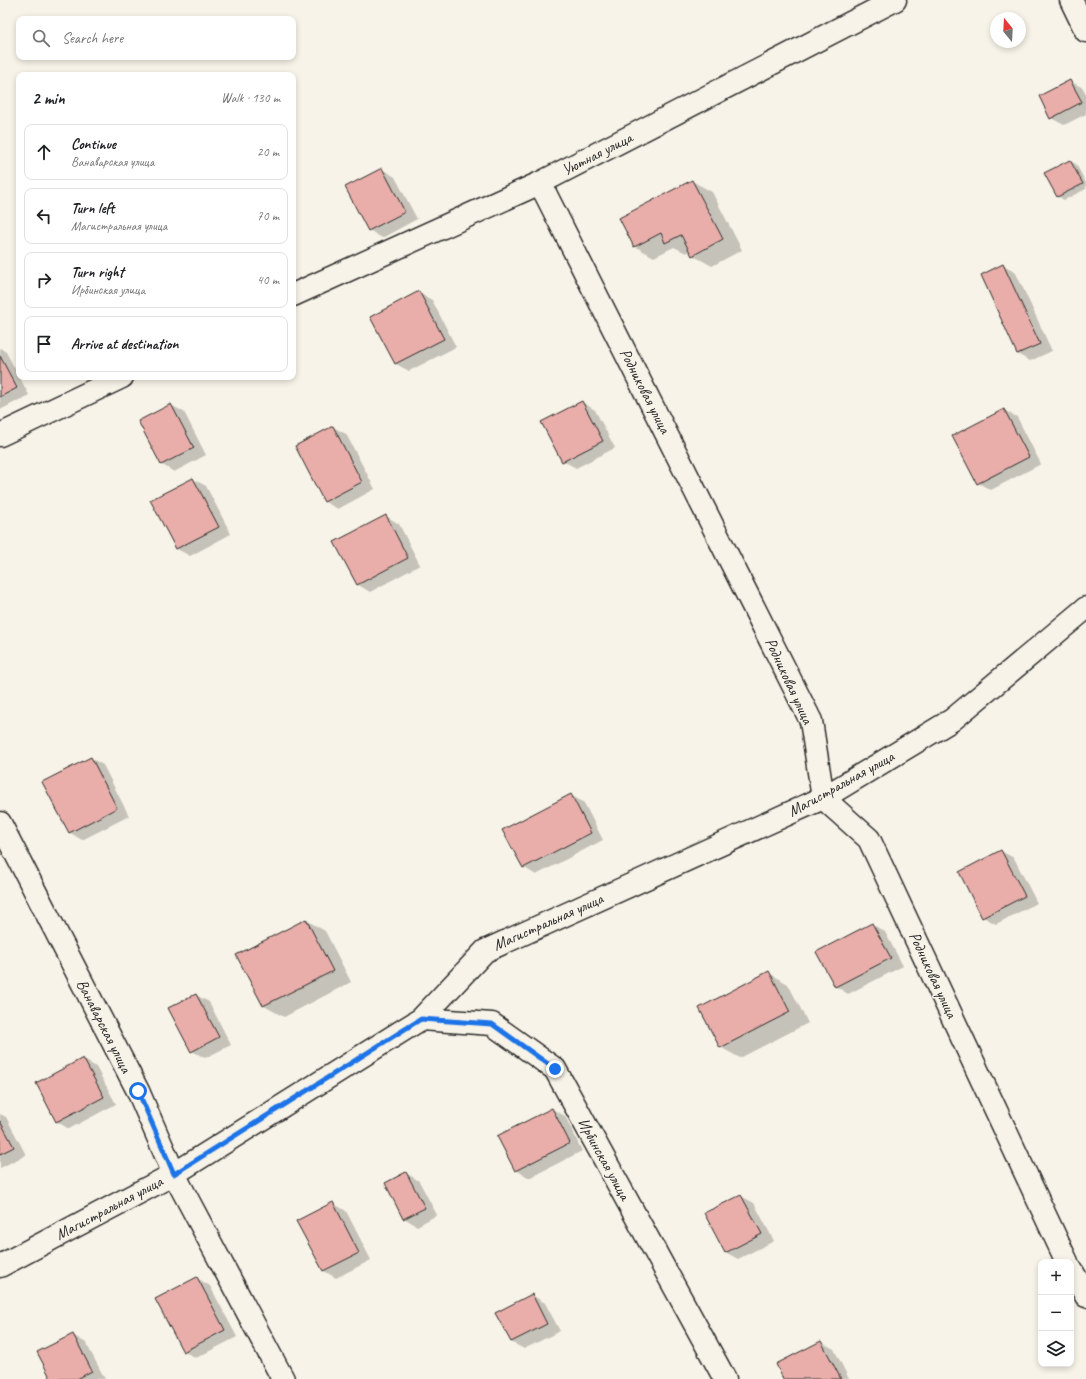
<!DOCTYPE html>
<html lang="en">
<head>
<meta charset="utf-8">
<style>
	body { margin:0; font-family:Caveat,sans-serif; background:#f6f6f6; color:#202124 }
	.controls { position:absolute; right:12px; bottom:12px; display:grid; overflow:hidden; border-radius:8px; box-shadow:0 2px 6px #0003 }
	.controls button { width:36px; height:36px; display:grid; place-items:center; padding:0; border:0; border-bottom:1px solid #e0e0e0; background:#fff; color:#202124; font:20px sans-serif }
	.compass { position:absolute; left:990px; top:12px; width:36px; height:36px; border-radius:50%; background:#fff; box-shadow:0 2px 6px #0003; rotate:342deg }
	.stop { position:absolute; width:12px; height:12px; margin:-9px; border:3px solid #1a73e8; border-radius:50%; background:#fff }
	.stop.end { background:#1a73e8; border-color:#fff; box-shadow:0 1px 4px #0008 }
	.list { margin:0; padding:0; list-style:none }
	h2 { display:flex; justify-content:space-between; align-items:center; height:52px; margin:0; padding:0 16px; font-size:17px }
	h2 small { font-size:13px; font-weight:400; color:#757577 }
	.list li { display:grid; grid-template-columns:26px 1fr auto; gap:12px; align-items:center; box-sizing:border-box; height:56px; margin:0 8px 8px; padding:0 8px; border:1px solid #e0e0e0; border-radius:8px }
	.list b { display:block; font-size:15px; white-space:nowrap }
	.list p { margin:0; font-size:13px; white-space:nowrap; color:#757577 }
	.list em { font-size:13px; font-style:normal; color:#757577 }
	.icon { flex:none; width:22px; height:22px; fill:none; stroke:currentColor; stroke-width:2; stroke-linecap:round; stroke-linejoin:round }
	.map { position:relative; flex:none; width:1086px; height:1379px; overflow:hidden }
	.search { position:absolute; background:#fff; box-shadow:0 2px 6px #0003; left:16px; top:16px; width:280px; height:44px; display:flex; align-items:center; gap:10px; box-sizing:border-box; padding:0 14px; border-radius:8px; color:#757577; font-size:15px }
	.panel { position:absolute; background:#fff; box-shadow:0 2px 6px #0003; left:16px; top:72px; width:280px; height:308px; border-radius:8px }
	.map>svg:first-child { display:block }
</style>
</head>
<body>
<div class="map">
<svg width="1086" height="1379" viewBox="0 0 1086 1379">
	<rect width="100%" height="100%" fill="#f7f3e8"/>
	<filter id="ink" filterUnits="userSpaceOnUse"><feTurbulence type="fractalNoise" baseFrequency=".025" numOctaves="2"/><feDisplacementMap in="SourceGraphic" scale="8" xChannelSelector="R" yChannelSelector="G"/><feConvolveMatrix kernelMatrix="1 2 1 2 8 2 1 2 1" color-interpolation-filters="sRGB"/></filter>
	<g filter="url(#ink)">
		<path fill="#0003" d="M 1070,81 L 1083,88 L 1086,94 L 1086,114 L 1064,125 L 1051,118 Z
			M 1070,161 L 1076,164 L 1086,183 L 1086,189 L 1064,200 L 1057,196 Z
			M 382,169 L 395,177 L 417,219 L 382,238 L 369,230 Z
			M 692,181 L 712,192 L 742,250 L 712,266 L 692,255 L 690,251 L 686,253 L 674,247 L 654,257 L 634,246 Z
			M 1003,265 L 1016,273 L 1052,351 L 1030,361 L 1017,354 Z
			M 419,293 L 432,300 L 456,347 L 409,371 L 396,364 Z
			M 0,348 L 6,352 L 29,395 L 0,410 Z
			M 582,402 L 595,410 L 615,448 L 576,468 L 563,461 Z
			M 171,405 L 184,412 L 206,455 L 174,472 L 161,464 Z
			M 1004,410 L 1017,417 L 1041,464 L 991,490 L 978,483 Z
			M 333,427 L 346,434 L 375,489 L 338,509 L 325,502 Z
			M 193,479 L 206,486 L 231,534 L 190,556 L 177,549 L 152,500 Z
			M 386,516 L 399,524 L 420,565 L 370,592 L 357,584 Z
			M 91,758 L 103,765 L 129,816 L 82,840 L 69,832 Z
			M 571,795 L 584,803 L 603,840 L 536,875 L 523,867 Z
			M 1001,851 L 1014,858 L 1037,903 L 996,924 L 983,917 Z
			M 306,920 L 325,931 L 351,982 L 284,1017 L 264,1006 L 238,955 Z
			M 872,924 L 885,932 L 903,966 L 848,994 L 835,986 Z
			M 769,973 L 788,984 L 808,1023 L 740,1058 L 720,1047 Z
			M 196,995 L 209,1002 L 231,1045 L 205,1058 L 192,1051 Z
			M 83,1059 L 96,1067 L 116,1104 L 69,1129 L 56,1121 Z
			M 552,1109 L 565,1116 L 582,1151 L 529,1178 L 516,1170 Z
			M 0,1114 L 6,1117 L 26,1155 L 0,1168 Z
			M 406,1173 L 419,1181 L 437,1215 L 417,1226 L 404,1218 L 386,1184 Z
			M 741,1196 L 754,1203 L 774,1241 L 738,1259 L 725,1252 Z
			M 333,1203 L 346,1211 L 371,1260 L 336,1278 L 324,1271 Z
			M 197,1278 L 210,1286 L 237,1337 L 196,1358 L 183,1351 Z
			M 532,1295 L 545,1303 L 560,1331 L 524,1349 L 511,1342 Z
			M 73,1335 L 86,1343 L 105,1379 L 52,1379 Z
			M 821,1342 L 834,1349 L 849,1379 L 785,1379 Z"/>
		<path fill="#e9aea9" stroke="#2b2b2b" d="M 1070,80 L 1082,102 L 1050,119 L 1039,96 Z
			M 1070,160 L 1083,184 L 1057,197 L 1044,173 Z
			M 382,168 L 405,212 L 368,231 L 345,187 Z
			M 692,180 L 723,239 L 692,256 L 681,235 L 665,243 L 661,233 L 634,247 L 619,218 Z
			M 1003,264 L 1040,344 L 1017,354 L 981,275 Z
			M 419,291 L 444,339 L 395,364 L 370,317 Z
			M 0,356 L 17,388 L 0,397 Z
			M 582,401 L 603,441 L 562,462 L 541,422 Z
			M 171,404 L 194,448 L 161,465 L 138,421 Z
			M 1004,409 L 1029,457 L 977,484 L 952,436 Z
			M 333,426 L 362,482 L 324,502 L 295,446 Z
			M 193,478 L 219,527 L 176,549 L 150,500 Z
			M 386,515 L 408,558 L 357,585 L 334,542 Z
			M 91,757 L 117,808 L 69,833 L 42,782 Z
			M 571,794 L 591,833 L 523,868 L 502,830 Z
			M 1001,850 L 1025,896 L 982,918 L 959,872 Z
			M 306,919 L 333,971 L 263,1006 L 236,955 Z
			M 872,923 L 891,958 L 835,987 L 816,952 Z
			M 769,971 L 790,1012 L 720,1048 L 699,1008 Z
			M 196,994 L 219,1037 L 191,1052 L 168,1008 Z
			M 83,1058 L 104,1097 L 56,1122 L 36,1083 Z
			M 552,1108 L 570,1143 L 515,1171 L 497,1136 Z
			M 0,1121 L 14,1147 L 0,1154 Z
			M 406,1172 L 425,1208 L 403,1219 L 385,1183 Z
			M 741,1195 L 762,1234 L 725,1253 L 704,1213 Z
			M 333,1202 L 359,1253 L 323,1271 L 296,1221 Z
			M 197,1277 L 225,1330 L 183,1352 L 155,1299 Z
			M 532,1294 L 547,1324 L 511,1342 L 495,1313 Z
			M 73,1334 L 92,1371 L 77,1379 L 51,1379 L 37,1352 Z
			M 821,1341 L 841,1379 L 783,1379 L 776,1364 Z"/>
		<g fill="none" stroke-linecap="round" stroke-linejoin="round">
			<g stroke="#2b2b2b" stroke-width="25">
				<path id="minor" d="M 1071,0 L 1086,31
					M 540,183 L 811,721 L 823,798 L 869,839 L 1067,1262
					M 293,295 L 540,183 L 895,0
					M 0,435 L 122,377
					M 0,823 L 138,1091 L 174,1174 L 283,1379
					M 421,1019 L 492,1024 L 555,1069 L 725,1379
					M 0,1266 L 174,1174 L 421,1019 L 485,951 L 823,798 L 952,720 L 1086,608
					M 1071,1269 L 1086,1296"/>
			</g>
			<use href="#minor" stroke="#f7f3e8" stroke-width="22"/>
		</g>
	</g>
	<g fill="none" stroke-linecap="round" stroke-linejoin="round" filter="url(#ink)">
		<path stroke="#1a73e8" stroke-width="5" d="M 138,1091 L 174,1174 L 421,1019 L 492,1024 L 555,1069"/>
	</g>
	<g text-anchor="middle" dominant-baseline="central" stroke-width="3" stroke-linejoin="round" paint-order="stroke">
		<g font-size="16" fill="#2b2b2b" stroke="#f7f3e8">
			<text transform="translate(597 154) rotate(-27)">Уютная улица</text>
			<text transform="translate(645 391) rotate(63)">Родниковая улица</text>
			<text transform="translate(789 681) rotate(65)">Родниковая улица</text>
			<text transform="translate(841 784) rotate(-29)">Магистральная улица</text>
			<text transform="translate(548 922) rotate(-24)">Магистральная улица</text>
			<text transform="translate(933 975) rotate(65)">Родниковая улица</text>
			<text transform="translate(104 1026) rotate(63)">Ванаварская улица</text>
			<text transform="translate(604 1159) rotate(61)">Ирбинская улица</text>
			<text transform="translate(109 1208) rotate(-28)">Магистральная улица</text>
		</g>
	</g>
</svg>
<div class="controls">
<button>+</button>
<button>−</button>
<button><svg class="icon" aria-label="layers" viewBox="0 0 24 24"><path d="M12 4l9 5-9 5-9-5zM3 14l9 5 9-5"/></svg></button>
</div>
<svg class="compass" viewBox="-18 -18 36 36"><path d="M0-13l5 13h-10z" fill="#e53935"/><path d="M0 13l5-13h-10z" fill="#757577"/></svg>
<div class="stop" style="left:138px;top:1091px"></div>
<div class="stop end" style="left:555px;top:1069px"></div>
<div class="search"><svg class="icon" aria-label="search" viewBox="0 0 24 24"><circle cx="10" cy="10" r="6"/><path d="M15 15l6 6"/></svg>Search here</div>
<section class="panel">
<h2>2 min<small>Walk · 130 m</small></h2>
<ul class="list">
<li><svg class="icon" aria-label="ahead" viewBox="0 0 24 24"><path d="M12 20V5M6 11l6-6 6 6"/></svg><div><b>Continue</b><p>Ванаварская улица</p></div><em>20 m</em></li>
<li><svg class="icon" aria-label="left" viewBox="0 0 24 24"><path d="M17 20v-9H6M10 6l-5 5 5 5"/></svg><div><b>Turn left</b><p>Магистральная улица</p></div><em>70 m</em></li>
<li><svg class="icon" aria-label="right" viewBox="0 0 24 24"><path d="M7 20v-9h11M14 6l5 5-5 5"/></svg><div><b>Turn right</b><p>Ирбинская улица</p></div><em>40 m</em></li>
<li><svg class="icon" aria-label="arrive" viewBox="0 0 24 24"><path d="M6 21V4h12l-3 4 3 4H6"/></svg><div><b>Arrive at destination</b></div></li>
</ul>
</section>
</div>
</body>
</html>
